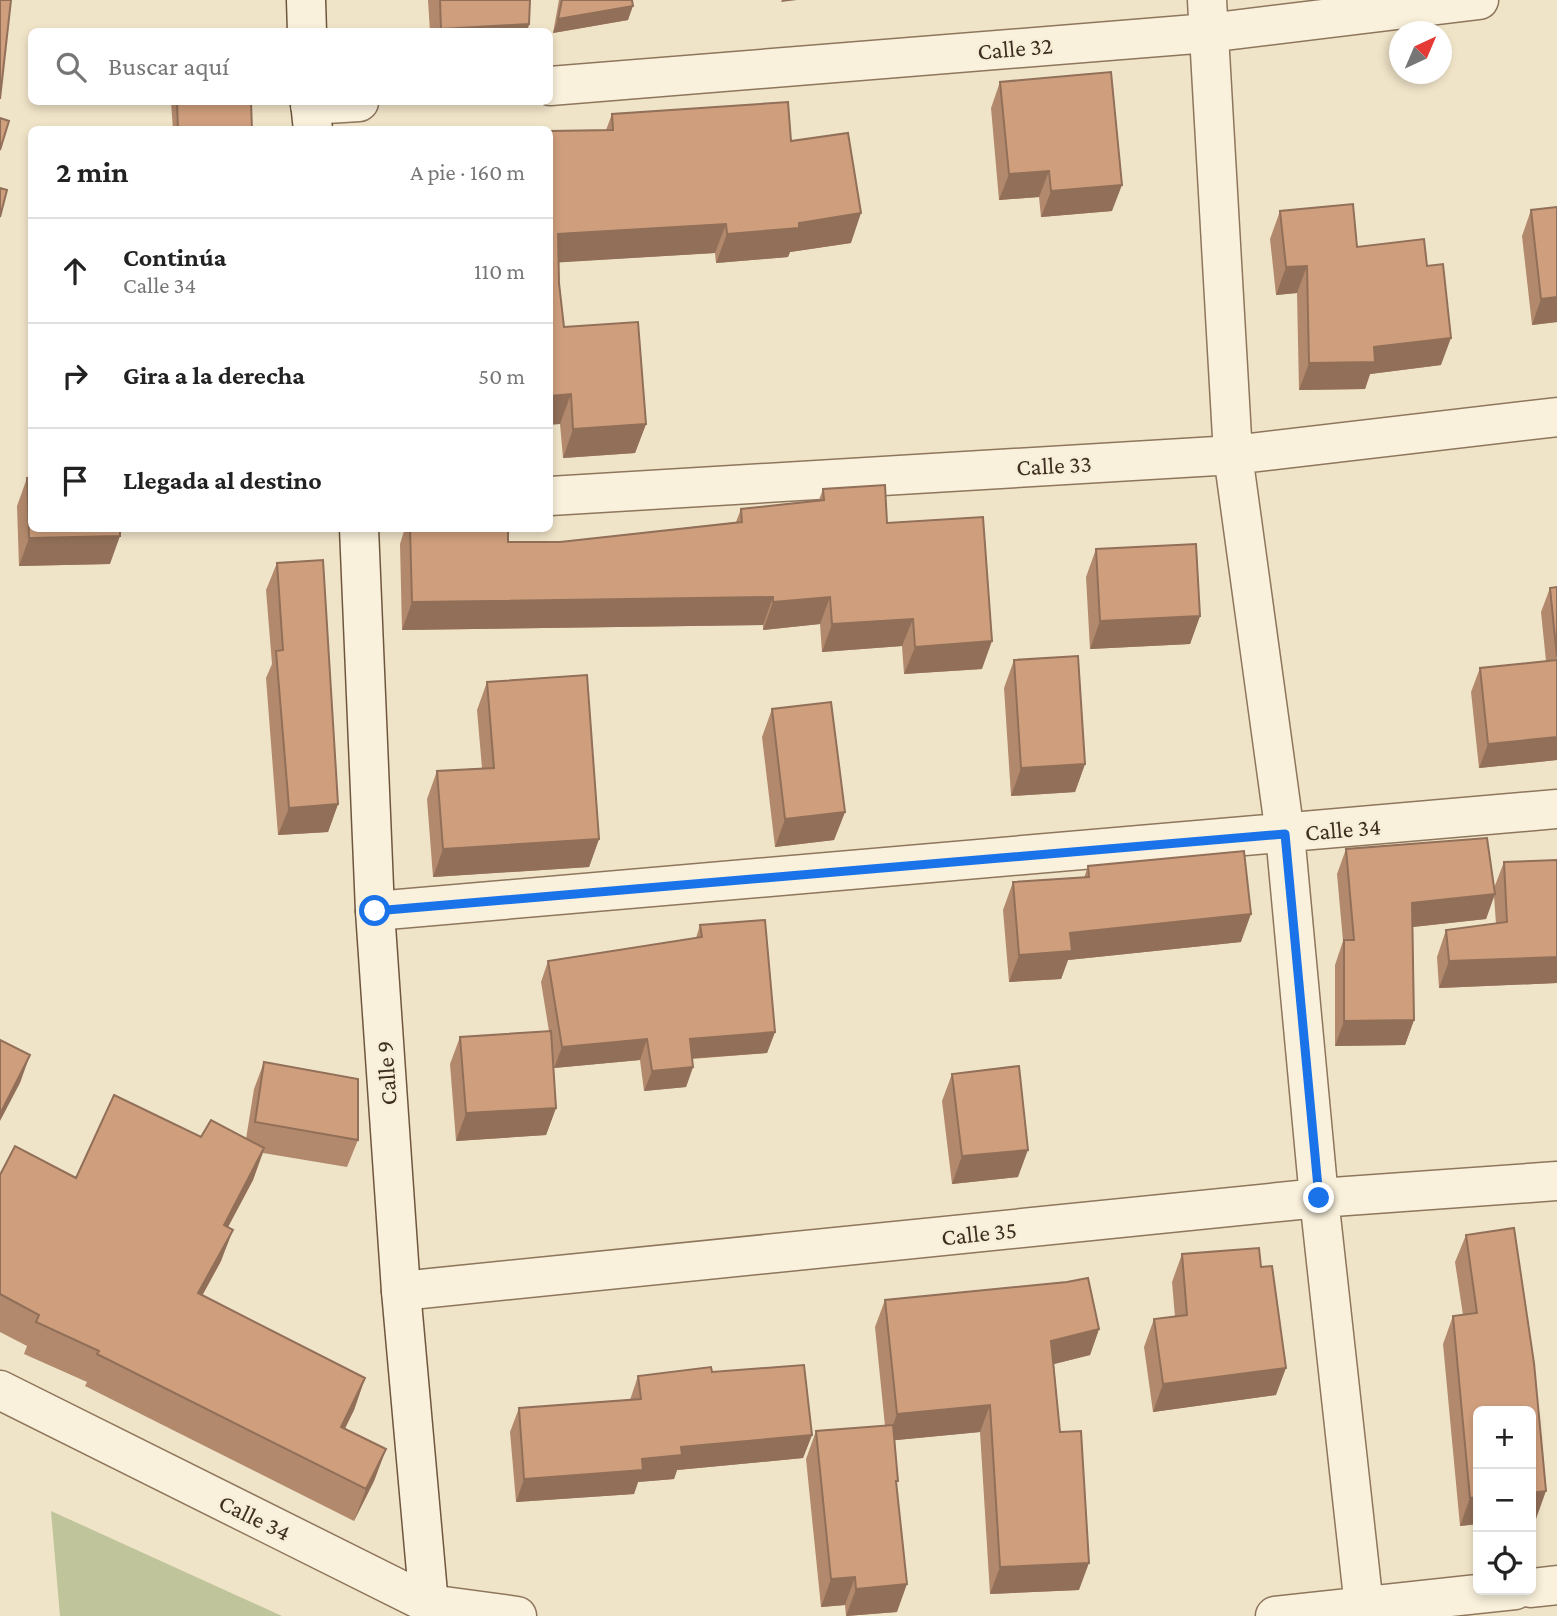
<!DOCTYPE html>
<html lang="es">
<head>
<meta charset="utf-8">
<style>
	body { margin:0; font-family:"Crimson Pro",serif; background:#f6f6f6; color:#222 }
	.controls { position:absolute; right:21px; bottom:21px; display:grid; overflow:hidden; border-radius:10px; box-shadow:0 4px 10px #0003 }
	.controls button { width:63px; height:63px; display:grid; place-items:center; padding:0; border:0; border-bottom:2px solid #e0e0e0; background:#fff; color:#222; font:35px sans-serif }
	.compass { position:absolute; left:1389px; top:21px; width:63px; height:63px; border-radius:50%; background:#fff; box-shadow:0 4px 10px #0003; rotate:44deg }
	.stop { position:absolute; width:21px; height:21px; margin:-16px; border:5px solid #1a73e8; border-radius:50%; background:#fff }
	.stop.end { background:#1a73e8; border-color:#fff; box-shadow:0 2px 7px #0008 }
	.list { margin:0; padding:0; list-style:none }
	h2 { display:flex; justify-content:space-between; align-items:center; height:91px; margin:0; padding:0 28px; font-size:30px }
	h2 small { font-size:23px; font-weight:400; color:#767676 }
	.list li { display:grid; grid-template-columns:46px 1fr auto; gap:21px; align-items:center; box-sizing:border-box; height:105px; padding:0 28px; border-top:2px solid #e0e0e0 }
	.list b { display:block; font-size:26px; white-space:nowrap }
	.list p { margin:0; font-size:23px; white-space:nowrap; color:#767676 }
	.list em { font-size:23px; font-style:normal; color:#767676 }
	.icon { flex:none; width:38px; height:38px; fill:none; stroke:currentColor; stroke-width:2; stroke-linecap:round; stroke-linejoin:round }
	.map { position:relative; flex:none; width:1557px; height:1616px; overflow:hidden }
	.search { position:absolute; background:#fff; box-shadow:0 4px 10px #0003; left:28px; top:28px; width:525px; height:77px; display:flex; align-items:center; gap:18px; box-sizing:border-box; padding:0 24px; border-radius:10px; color:#767676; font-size:26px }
	.panel { position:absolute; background:#fff; box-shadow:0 4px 10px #0003; left:28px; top:126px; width:525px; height:406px; border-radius:10px }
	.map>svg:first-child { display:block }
</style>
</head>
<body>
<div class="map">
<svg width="1557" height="1616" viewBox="0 0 1557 1616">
	<rect width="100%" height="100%" fill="#f0e4c8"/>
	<path fill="#bfc49a" d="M 51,1511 L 282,1616 L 60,1616 Z"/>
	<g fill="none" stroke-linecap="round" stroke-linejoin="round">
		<g stroke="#8d765c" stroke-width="41">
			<path id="street" d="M 1207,0 L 1233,455 L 1285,834 L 1319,1198 L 1365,1616
				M 550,86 L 1208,33 L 1479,0
				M 310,105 L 359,102
				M 550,496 L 1233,455 L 1557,417
				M 375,911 L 1557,809
				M 401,1291 L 1319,1198 L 1557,1181
				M 0,1390 L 429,1604 L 517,1616
				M 1531,1588 L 1557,1585
				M 1275,1616 L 1515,1590"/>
		</g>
		<g stroke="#6f573f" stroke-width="41">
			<path id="secondary" d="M 306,0 L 307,32
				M 310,102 L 313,130
				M 359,528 L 375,911 L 401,1291 L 430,1616"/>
		</g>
		<use href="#street" stroke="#faf1dc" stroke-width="38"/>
		<use href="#secondary" stroke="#faf1dc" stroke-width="38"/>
	</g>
	<path fill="#b2896c" d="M 428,0 L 530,0 L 529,24 L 527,32 L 430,32 Z
		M 559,0 L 632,0 L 628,20 L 553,33 Z
		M 1000,82 L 1112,211 L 1041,217 L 1039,197 L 999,200 L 991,108 Z
		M 171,102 L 251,102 L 252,130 L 173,130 Z
		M 612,114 L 791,141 L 851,243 L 790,252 L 788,257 L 716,263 L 715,253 L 559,262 L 559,283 L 564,327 L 646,424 L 635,453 L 563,458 L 560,424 L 550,131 L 606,130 Z
		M 1557,207 L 1557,322 L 1532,325 L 1522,236 L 1531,210 Z
		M 1280,211 L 1357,247 L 1427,266 L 1441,365 L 1370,374 L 1365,389 L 1299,390 L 1297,293 L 1276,295 L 1270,239 Z
		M 27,478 L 110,564 L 19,566 L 17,506 Z
		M 823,489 L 887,523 L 982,669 L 904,674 L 902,646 L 822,652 L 820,624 L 763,630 L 763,625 L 402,630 L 400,544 L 405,528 L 508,528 L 508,542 L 560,542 L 736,522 L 741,509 L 819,500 Z
		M 1096,549 L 1200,616 L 1190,644 L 1090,649 L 1086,577 Z
		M 277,563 L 338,804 L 328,832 L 278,835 L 266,678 L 272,664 L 266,590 Z
		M 1557,587 L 1557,760 L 1479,768 L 1471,692 L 1480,668 L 1546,661 L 1541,612 L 1550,588 Z
		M 1014,660 L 1085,764 L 1075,792 L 1011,796 L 1004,688 Z
		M 487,682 L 599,839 L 589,867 L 433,877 L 427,799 L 437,771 L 482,768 L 477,710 Z
		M 772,709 L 845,812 L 834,840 L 775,847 L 762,737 Z
		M 1346,849 L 1494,888 L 1504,862 L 1557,860 L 1557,983 L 1439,988 L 1437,957 L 1446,930 L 1496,924 L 1494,896 L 1486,919 L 1413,927 L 1414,1020 L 1405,1045 L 1335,1046 L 1335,965 L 1343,941 L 1337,874 Z
		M 1088,866 L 1241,942 L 1068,960 L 1061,979 L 1009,982 L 1003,910 L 1013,882 L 1084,878 Z
		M 700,925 L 775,1032 L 767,1053 L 692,1059 L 693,1067 L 686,1087 L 644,1091 L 640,1060 L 554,1068 L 552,1055 L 556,1108 L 546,1135 L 456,1141 L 450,1064 L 460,1037 L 549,1031 L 541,982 L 548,961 L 696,938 Z
		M 264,1062 L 358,1140 L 347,1167 L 263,1153 L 253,1180 L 228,1227 L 221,1261 L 202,1296 L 365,1378 L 354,1410 L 345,1429 L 386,1449 L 374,1481 L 354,1521 L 85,1386 L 87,1382 L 24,1354 L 27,1346 L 0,1332 L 0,1175 L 76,1178 L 246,1139 L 254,1089 Z
		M 952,1074 L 1018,1177 L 952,1184 L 942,1101 Z
		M 1466,1235 L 1536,1519 L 1478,1411 L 1478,1524 L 1460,1526 L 1443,1344 L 1453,1316 L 1463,1315 L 1455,1262 Z
		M 1182,1254 L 1276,1395 L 1153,1412 L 1144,1347 L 1154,1319 L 1175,1317 L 1172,1282 Z
		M 885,1300 L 1099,1329 L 1090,1355 L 1054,1364 L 1060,1432 L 1079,1590 L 990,1594 L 980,1432 L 895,1440 L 897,1485 L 897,1612 L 846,1616 L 845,1605 L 821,1607 L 806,1459 L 816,1431 L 885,1426 L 875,1327 Z
		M 712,1372 L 812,1435 L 803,1458 L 677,1470 L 674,1479 L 638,1482 L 634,1494 L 516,1502 L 510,1432 L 519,1408 L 630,1400 L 638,1376 Z"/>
	<path fill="#916f58" d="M 782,0 L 797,0 L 781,2 Z
		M 633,6 L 628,20 L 553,33 L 558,19 Z
		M 529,24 L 527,32 L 440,32 L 441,29 Z
		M 1049,171 L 1039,197 L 999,200 L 1009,174 Z
		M 1122,185 L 1112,211 L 1041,217 L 1051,191 Z
		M 861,213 L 851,243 L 790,252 L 788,257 L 716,263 L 727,234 Z
		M 726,224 L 715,253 L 550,263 L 558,234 Z
		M 1307,266 L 1297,293 L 1276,295 L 1286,267 Z
		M 1557,297 L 1557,322 L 1532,325 L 1541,299 Z
		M 1451,338 L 1441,365 L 1370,374 L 1365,389 L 1299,390 L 1309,363 L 1374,347 Z
		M 571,394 L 560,424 L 550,425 L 550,396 Z
		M 646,424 L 635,453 L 563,458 L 573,429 Z
		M 120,536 L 110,564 L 19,566 L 29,538 Z
		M 773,597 L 763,625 L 402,630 L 412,602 Z
		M 830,597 L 820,624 L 763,630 L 773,602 Z
		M 1200,616 L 1190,644 L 1090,649 L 1100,621 Z
		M 913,619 L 902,646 L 822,652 L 832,624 Z
		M 992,641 L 982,669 L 904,674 L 915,647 Z
		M 1557,737 L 1557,760 L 1479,768 L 1488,744 Z
		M 1085,764 L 1075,792 L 1011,796 L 1021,768 Z
		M 338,804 L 328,832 L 278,835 L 289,808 Z
		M 845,812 L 834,840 L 775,847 L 785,819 Z
		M 599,839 L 589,867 L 433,877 L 443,849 Z
		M 1495,894 L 1486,919 L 1403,928 L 1412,903 Z
		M 1251,914 L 1241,942 L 1068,960 L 1061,979 L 1009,982 L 1019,955 L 1070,933 Z
		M 1557,957 L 1557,983 L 1439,988 L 1449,961 Z
		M 1414,1020 L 1405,1045 L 1335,1046 L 1344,1021 Z
		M 775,1032 L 767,1053 L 682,1059 L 690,1039 Z
		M 647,1039 L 640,1060 L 554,1068 L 562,1047 Z
		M 30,1055 L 20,1083 L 0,1121 L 0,1114 Z
		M 693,1067 L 686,1087 L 644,1091 L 652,1071 Z
		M 556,1108 L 546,1135 L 456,1141 L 466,1113 Z
		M 264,1148 L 253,1180 L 212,1257 L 224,1225 Z
		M 1028,1150 L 1018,1177 L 952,1184 L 962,1156 Z
		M 233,1230 L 221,1261 L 186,1325 L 198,1293 Z
		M 1099,1329 L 1090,1355 L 1042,1367 L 1051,1341 Z
		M 1286,1368 L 1276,1395 L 1153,1412 L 1163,1384 Z
		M 365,1378 L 354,1410 L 329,1459 L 341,1427 Z
		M 990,1405 L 980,1432 L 887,1441 L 897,1414 Z
		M 812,1435 L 803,1458 L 677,1470 L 674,1479 L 638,1482 L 634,1494 L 516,1502 L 524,1479 L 642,1459 L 681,1447 Z
		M 386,1449 L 374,1481 L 354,1521 L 366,1489 Z
		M 1546,1491 L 1536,1519 L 1531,1519 L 1531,1493 Z
		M 1478,1497 L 1478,1524 L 1460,1526 L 1470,1498 Z
		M 1089,1563 L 1079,1590 L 990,1594 L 1000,1567 Z
		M 855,1577 L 845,1605 L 821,1607 L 831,1579 Z
		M 907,1584 L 897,1612 L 846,1616 L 856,1589 Z"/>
	<path fill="#cf9f7d" stroke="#916f58" stroke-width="2" d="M 0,0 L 11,0 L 0,99 Z
		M 440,0 L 530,0 L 529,24 L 441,29 Z
		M 562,0 L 632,0 L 633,6 L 558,19 Z
		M 1111,72 L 1122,185 L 1051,191 L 1049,171 L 1009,174 L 1000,82 Z
		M 177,102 L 251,102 L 252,130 L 178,130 Z
		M 788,102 L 791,141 L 848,133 L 861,213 L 799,223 L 799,228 L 727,234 L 726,224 L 558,234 L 559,283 L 564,327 L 638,322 L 646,424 L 573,429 L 571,394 L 550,396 L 550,131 L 613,130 L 612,114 Z
		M 0,118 L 9,121 L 0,150 Z
		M 0,188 L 7,190 L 0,217 Z
		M 1353,204 L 1357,247 L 1424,239 L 1427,266 L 1443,264 L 1451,338 L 1374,347 L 1375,362 L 1309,363 L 1307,266 L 1286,267 L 1280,211 Z
		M 1557,207 L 1557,297 L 1541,299 L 1531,210 Z
		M 27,478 L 32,478 L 32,528 L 120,528 L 120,536 L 29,538 Z
		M 885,485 L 887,523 L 983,517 L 992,641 L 915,647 L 913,619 L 832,624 L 830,597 L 773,602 L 773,597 L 412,602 L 410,528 L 508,528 L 508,542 L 560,542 L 742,522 L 741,509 L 824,500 L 823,489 Z
		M 1196,544 L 1200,616 L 1100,621 L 1096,549 Z
		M 323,560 L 338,804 L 289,808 L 276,651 L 283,650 L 277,563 Z
		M 1557,587 L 1557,657 L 1550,588 Z
		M 1078,656 L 1085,764 L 1021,768 L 1014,660 Z
		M 1557,660 L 1557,737 L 1488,744 L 1480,668 Z
		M 587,675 L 599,839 L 443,849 L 437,771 L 494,768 L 487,682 Z
		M 831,702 L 845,812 L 785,819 L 772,709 Z
		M 1487,838 L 1495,894 L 1412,903 L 1414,1020 L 1344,1021 L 1344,940 L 1354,940 L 1346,849 Z
		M 1244,851 L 1251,914 L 1070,933 L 1072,951 L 1019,955 L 1013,882 L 1089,877 L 1088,866 Z
		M 1557,860 L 1557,957 L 1449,961 L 1446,930 L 1507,922 L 1504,862 Z
		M 765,920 L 775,1032 L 690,1039 L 693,1067 L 652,1071 L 647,1039 L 562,1047 L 548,961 L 702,937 L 700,925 Z
		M 551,1031 L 556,1108 L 466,1113 L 460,1037 Z
		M 0,1040 L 30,1055 L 0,1114 Z
		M 264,1062 L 358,1079 L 358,1140 L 255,1122 Z
		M 1019,1066 L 1028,1150 L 962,1156 L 952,1074 Z
		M 114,1095 L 201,1137 L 211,1120 L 264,1148 L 224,1225 L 233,1230 L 198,1293 L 365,1378 L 341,1427 L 386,1449 L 366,1489 L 97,1354 L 99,1351 L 36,1322 L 39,1315 L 0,1294 L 0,1175 L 15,1146 L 76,1178 Z
		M 1514,1228 L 1534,1363 L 1546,1491 L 1531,1493 L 1531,1411 L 1478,1411 L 1478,1497 L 1470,1498 L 1453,1316 L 1477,1313 L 1466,1235 Z
		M 1259,1248 L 1261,1267 L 1272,1266 L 1286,1368 L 1163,1384 L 1154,1319 L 1187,1315 L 1182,1254 Z
		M 1088,1278 L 1099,1329 L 1051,1341 L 1060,1432 L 1081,1431 L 1089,1563 L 1000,1567 L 990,1405 L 897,1414 L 885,1300 L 1067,1282 Z
		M 804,1365 L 812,1435 L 681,1447 L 682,1455 L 642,1459 L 643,1470 L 524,1479 L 519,1408 L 641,1399 L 638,1376 L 711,1367 L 712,1372 Z
		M 893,1425 L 898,1481 L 896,1481 L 907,1584 L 856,1589 L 855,1577 L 831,1579 L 816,1431 Z"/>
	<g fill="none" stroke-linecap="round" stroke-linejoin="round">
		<path stroke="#1a73e8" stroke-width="9" d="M 375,911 L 1285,834 L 1319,1198"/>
	</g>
	<g text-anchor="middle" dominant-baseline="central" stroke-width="5" stroke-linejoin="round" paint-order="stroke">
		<g font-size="24" fill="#3d2e20" stroke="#f7eed8">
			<text transform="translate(1015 48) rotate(-5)">Calle 32</text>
			<text transform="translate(1054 465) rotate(-3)">Calle 33</text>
			<text transform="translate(1343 829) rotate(-5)">Calle 34</text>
			<text transform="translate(386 1073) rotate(-94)">Calle 9</text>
			<text transform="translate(979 1233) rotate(-6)">Calle 35</text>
			<text transform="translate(255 1517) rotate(26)">Calle 34</text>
		</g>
	</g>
</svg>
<div class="controls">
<button>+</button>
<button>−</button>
<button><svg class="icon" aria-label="locate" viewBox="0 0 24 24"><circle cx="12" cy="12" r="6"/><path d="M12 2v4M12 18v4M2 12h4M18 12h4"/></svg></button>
</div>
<svg class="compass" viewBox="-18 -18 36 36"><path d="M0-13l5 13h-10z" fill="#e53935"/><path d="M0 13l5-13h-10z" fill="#767676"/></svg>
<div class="stop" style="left:375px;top:911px"></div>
<div class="stop end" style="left:1319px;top:1198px"></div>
<div class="search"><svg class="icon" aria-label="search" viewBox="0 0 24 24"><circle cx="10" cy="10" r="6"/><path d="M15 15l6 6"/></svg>Buscar aquí</div>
<section class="panel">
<h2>2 min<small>A pie · 160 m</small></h2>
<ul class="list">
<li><svg class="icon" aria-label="ahead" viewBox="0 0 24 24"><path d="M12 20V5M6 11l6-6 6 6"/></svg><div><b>Continúa</b><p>Calle 34</p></div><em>110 m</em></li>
<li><svg class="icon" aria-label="right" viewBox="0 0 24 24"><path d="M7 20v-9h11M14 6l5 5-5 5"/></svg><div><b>Gira a la derecha</b></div><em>50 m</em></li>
<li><svg class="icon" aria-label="arrive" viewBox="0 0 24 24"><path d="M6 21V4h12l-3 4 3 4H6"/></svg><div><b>Llegada al destino</b></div></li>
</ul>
</section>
</div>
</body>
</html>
